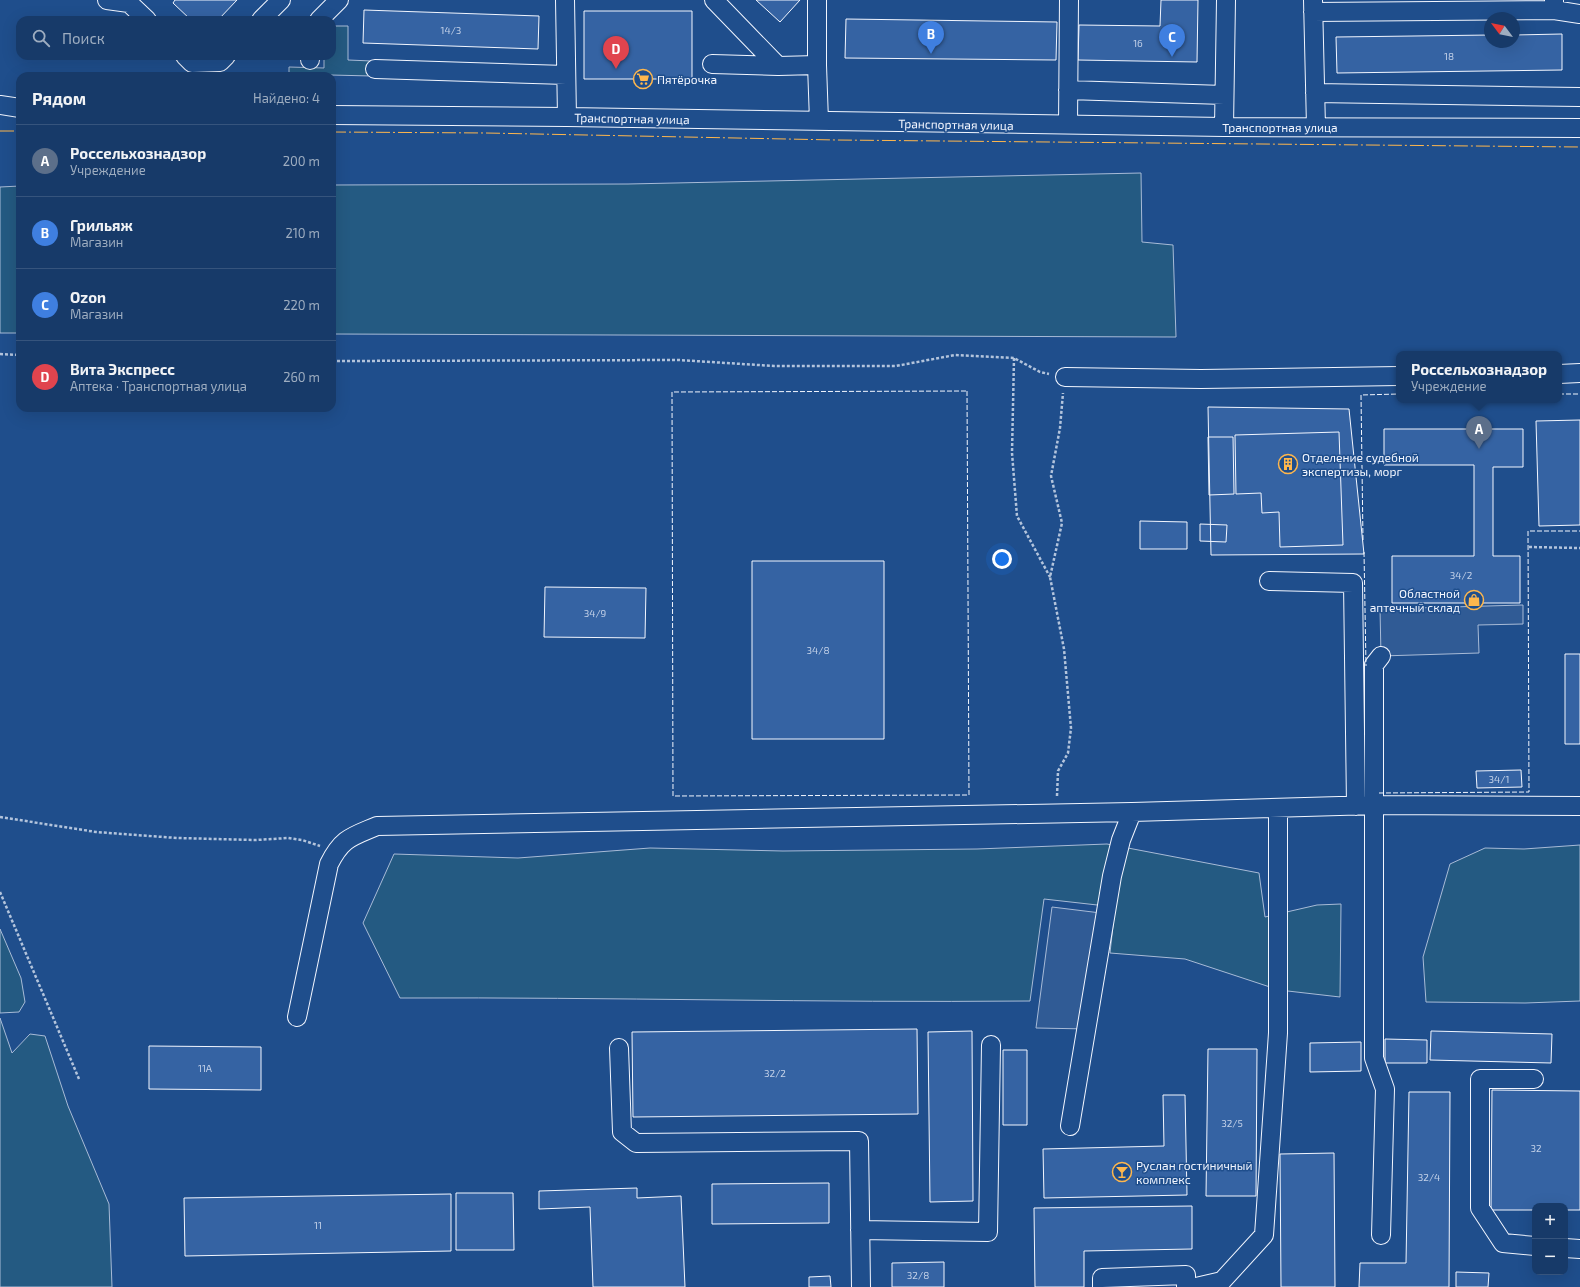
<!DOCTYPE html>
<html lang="ru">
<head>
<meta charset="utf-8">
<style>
	body { margin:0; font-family:"Exo 2",sans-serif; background:#20416f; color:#f1f3f6 }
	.controls { position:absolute; right:12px; bottom:12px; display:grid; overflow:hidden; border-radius:8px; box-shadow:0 4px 16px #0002 }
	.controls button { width:36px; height:36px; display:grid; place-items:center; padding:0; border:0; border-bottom:1px solid #36547d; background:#173a69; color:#f1f3f6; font:20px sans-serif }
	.compass { position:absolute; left:1484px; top:12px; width:36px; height:36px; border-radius:50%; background:#173a69; box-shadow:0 4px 16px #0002; rotate:302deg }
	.you { position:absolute; left:1002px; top:559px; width:14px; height:14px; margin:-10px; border:3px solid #fff; border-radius:50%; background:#1a73e8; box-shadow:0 0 0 6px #1a73e833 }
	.badge { display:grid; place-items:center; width:26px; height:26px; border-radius:50%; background:#8abfa5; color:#fff; font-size:13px; font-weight:700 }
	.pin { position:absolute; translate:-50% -33px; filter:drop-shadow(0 1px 2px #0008) }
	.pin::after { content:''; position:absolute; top:21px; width:14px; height:12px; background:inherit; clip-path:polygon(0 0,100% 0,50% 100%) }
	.popup { position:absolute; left:1396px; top:351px; width:166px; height:52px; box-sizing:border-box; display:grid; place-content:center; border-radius:8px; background:#173a69; filter:drop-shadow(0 1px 3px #0005); font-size:13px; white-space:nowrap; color:#9eadc0 }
	.popup b { font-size:15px; color:#f1f3f6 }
	.popup::after { content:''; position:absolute; left:50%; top:100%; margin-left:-8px; border:8px solid transparent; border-top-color:#173a69 }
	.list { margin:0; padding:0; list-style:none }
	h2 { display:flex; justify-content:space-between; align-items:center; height:52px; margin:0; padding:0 16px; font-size:17px }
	h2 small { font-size:13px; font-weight:400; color:#9eadc0 }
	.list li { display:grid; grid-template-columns:26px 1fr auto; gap:12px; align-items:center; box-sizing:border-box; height:72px; padding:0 16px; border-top:1px solid #36547d }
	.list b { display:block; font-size:15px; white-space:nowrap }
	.list p { margin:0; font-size:13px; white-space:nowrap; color:#9eadc0 }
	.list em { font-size:13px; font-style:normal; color:#9eadc0 }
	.icon { flex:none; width:22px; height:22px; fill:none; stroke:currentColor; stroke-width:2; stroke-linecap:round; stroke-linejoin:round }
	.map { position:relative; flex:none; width:1580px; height:1287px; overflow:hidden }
	.search { position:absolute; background:#173a69; box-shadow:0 4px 16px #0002; left:16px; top:16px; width:320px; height:44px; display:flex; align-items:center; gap:10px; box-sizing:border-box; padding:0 14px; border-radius:12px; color:#9eadc0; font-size:15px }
	.panel { position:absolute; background:#173a69; box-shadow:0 4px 16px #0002; left:16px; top:72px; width:320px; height:340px; border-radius:12px }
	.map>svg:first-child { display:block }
</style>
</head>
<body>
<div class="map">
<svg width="1580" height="1287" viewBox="0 0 1580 1287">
	<rect width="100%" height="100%" fill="#1f4e8c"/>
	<path fill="#245a82" stroke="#a8bbd7" d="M 332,26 L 348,26 L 348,60 L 372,61 L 372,76 L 289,74 L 289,67 L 324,68 L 324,56 L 332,56 Z
		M 1141,173 L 1142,242 L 1173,245 L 1176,337 L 332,334 L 332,185 L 628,184 Z
		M 20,186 L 20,333 L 0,333 L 0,187 Z
		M 1107,844 L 1259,873 L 1265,917 L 1317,905 L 1341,904 L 1340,997 L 1279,990 L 1185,959 L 1110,953 L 1115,907 L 1044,899 L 1030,1001 C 820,1003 610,997 400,998 L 363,923 L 394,854 L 518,858 L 650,848 L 783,851 L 977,849 Z
		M 1580,845 L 1580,1001 L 1525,1003 L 1426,1002 L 1423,957 L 1450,864 L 1485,848 L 1524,849 Z
		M 0,929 L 21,978 L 25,1002 L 19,1012 L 0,1013 Z
		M 0,1018 L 12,1053 L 30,1034 L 45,1036 L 68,1106 L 109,1204 L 112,1287 L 0,1287 Z"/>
	<path fill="#305b95" stroke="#a8bbd7" d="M 1523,605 L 1523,624 L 1478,625 L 1479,653 L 1381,656 L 1380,609 Z
		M 1052,907 L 1109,914 L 1089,1029 L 1036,1028 Z"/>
	<path fill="#3563a3" stroke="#f2f6ff" d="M 175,0 L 237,0 L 218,20 L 191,20 L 173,3 Z
		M 756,0 L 800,0 L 780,22 Z
		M 1161,0 L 1198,0 L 1197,62 L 1078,60 L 1079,25 L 1160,26 Z
		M 364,10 L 539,16 L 538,49 L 363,43 Z
		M 584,11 L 692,11 L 692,79 L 584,79 Z
		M 846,19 L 1057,22 L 1056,60 L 845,58 Z
		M 1562,34 L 1562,70 L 1337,73 L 1336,37 L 1490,35 L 1490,42 L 1514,42 L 1514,35 Z
		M 1208,407 L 1349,409 L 1364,554 L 1211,555 Z
		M 1580,420 L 1580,525 L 1539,526 L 1536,421 Z
		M 1384,429 L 1523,429 L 1523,467 L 1493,467 L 1493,556 L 1520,556 L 1520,603 L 1392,603 L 1392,556 L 1474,556 L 1474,465 L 1384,465 Z
		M 1339,432 L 1343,545 L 1280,547 L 1279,512 L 1262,513 L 1261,493 L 1236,494 L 1235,435 Z
		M 1208,437 L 1233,437 L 1234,494 L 1209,495 Z
		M 1140,521 L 1187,522 L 1187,549 L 1140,549 Z
		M 1200,524 L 1227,525 L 1226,542 L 1200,541 Z
		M 752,561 L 884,561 L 884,739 L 752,739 Z
		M 545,587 L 646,588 L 645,638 L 544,637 Z
		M 1565,654 L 1580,654 L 1580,744 L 1565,744 Z
		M 1521,770 L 1522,787 L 1477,788 L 1476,771 Z
		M 917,1029 L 918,1114 L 633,1117 L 632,1032 Z
		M 972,1031 L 973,1201 L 930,1202 L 928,1032 Z
		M 1431,1031 L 1552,1034 L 1551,1063 L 1430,1060 Z
		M 1385,1039 L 1427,1040 L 1427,1063 L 1385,1063 Z
		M 1361,1042 L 1361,1071 L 1310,1072 L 1310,1043 Z
		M 149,1046 L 261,1047 L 261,1090 L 149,1089 Z
		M 1208,1049 L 1257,1049 L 1256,1196 L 1206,1196 Z
		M 1003,1050 L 1027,1050 L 1027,1125 L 1003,1125 Z
		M 1492,1090 L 1580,1091 L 1580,1210 L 1565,1210 L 1565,1206 L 1535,1206 L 1535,1210 L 1491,1210 Z
		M 1409,1092 L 1450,1092 L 1449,1287 L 1359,1287 L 1360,1263 L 1406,1263 Z
		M 1163,1095 L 1185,1095 L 1187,1195 L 1044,1198 L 1043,1149 L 1164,1146 Z
		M 1334,1153 L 1335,1287 L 1281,1287 L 1280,1154 Z
		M 829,1183 L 829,1223 L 712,1224 L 712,1184 Z
		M 637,1188 L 637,1198 L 681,1196 L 685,1287 L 593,1287 L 590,1207 L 539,1209 L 539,1191 Z
		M 456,1193 L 513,1193 L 514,1250 L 456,1250 Z
		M 451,1194 L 451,1251 L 185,1256 L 184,1198 Z
		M 1192,1206 L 1192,1249 L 1084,1251 L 1084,1287 L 1035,1287 L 1034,1208 Z
		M 944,1262 L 944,1287 L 892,1287 L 892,1263 Z
		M 1456,1272 L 1489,1273 L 1488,1287 L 1456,1287 Z
		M 830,1276 L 831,1287 L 809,1287 L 809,1277 Z"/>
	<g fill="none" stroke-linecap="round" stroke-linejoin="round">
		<g stroke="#f2f6ff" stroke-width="20">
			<path id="minor" d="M 107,0 L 129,3 L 147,20
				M 565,0 L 567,117
				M 714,0 L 778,66 L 817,65
				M 817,0 L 817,65 L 819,121
				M 1313,0 L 1316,127
				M 1554,10 L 1580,14
				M 1313,12 L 1554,10 L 1554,0
				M 261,20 L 281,0
				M 319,20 L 339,0
				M 185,56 L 192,63 L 220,62 L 226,56
				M 310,60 L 310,56
				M 712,64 L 778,66
				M 375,69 L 566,75
				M 1068,90 L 1224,95
				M 1315,93 L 1580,97
				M 0,105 L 20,108
				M 332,115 L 567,117 L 1224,127 L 1580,128
				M 1068,125 L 1069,0
				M 1224,127 L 1226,0
				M 1559,374 L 1580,373
				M 1065,377 L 1201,379 L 1399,376
				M 1269,581 L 1353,583 L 1356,806
				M 297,1017 L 329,864 C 342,838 351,837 377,826 L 1132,812 L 1374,805 L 1580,806
				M 619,1048 L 622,1132 L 636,1143 L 859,1141 L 861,1287
				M 1534,1079 L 1480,1079 L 1480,1208 L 1503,1243 L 1535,1246
				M 1070,1126 L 1112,876 L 1121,840 L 1132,812
				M 860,1230 L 988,1232 L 991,1045
				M 1381,1235 L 1385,1089 L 1374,1058 L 1374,665 L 1381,656
				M 1565,1248 L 1580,1249
				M 1102,1287 L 1102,1278 L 1186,1275 L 1186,1287
				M 1196,1287 L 1222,1281 L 1264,1235 L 1278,1033 L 1278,808"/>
		</g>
		<path stroke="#b3c4dc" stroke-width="2.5" stroke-dasharray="3 2" stroke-linecap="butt" d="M 0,354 L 20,355
			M 1014,358 L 1012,453 L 1017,516 L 1050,577
			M 332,361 L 679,360 L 774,366 L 896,366 L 955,355 L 1014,358 L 1040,372 L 1049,374
			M 1529,547 L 1580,548
			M 1057,796 L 1058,771 L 1068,753 L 1071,728 L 1064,649 L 1050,577 L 1062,523 L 1051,476 L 1060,428 L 1063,393
			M 0,817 L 96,832 L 177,838 L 256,840 L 288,838 L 302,840 L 320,846
			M 0,892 L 79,1079"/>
		<use href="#minor" stroke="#1f4e8c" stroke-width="18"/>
		<path stroke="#f2f6ff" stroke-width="1" stroke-dasharray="5 2" stroke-linecap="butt" d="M 967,391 L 969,795 L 673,796 L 672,392 Z
			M 1559,394 L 1580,394
			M 1363,540 L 1361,395 L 1399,394
			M 1364,552 L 1366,666
			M 1379,793 L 1529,792 L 1528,531 L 1580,531"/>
		<path stroke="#ffb74d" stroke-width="1" stroke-dasharray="14 3 2 3" stroke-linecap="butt" d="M 0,131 L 20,131
			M 332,132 L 486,133 L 836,140 L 1580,147"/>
	</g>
	<defs>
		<g id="supermarket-ring" transform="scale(1)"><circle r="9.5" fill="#1f4e8c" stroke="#ffb74d" stroke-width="1.5"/><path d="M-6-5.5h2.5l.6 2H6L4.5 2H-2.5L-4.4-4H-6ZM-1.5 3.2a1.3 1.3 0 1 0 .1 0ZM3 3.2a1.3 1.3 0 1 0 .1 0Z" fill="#ffb74d"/></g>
		<g id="building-ring" transform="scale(1)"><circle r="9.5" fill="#1f4e8c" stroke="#ffb74d" stroke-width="1.5"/><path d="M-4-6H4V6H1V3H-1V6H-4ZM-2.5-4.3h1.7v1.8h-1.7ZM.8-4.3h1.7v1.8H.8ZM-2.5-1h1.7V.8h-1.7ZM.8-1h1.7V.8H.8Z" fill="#ffb74d"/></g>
		<g id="shop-ring" transform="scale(1)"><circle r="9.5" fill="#1f4e8c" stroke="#ffb74d" stroke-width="1.5"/><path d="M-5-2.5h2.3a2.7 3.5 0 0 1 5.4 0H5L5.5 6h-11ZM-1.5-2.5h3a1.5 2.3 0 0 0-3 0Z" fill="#ffb74d"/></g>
		<g id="bar-ring" transform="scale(1)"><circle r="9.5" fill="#1f4e8c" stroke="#ffb74d" stroke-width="1.5"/><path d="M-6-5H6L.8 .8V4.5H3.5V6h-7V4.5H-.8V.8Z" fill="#ffb74d"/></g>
	</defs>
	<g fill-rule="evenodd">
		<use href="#supermarket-ring" x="643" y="79"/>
		<use href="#building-ring" x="1288" y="464"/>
		<use href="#shop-ring" x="1474" y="600"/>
		<use href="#bar-ring" x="1122" y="1172"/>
	</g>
	<g text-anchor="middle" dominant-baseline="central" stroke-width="3" stroke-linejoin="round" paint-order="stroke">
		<g font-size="10" fill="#c3d1e8">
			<text x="451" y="30">14/3</text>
			<text x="1138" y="43">16</text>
			<text x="1449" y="56">18</text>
			<text x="1461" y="575">34/2</text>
			<text x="595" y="613">34/9</text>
			<text x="818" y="650">34/8</text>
			<text x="1499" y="779">34/1</text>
			<text x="205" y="1068">11А</text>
			<text x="775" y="1073">32/2</text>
			<text x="1232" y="1123">32/5</text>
			<text x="1536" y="1148">32</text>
			<text x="1429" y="1177">32/4</text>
			<text x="318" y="1225">11</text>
			<text x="918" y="1275">32/8</text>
		</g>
		<g font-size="12" fill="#f2f6ff" stroke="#1f4e8c" text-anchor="start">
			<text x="657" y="79">Пятёрочка</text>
			<text x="1302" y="457">Отделение судебной<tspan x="1302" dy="14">экспертизы, морг</tspan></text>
			<text x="1460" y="593" text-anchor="end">Областной<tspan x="1460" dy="14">аптечный склад</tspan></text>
			<text x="1136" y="1165">Руслан гостиничный<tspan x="1136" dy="14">комплекс</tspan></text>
		</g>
		<g font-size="12" fill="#f2f6ff" stroke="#1f4e8c">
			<text transform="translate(632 118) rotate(1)">Транспортная улица</text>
			<text transform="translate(956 124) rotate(1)">Транспортная улица</text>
			<text x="1280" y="127">Транспортная улица</text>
		</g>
	</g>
</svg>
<div class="controls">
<button>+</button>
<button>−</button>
</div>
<svg class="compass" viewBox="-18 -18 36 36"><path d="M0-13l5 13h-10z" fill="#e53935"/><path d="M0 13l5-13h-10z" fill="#9eadc0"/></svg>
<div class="you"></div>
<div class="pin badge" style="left:1479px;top:449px;background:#5c6f8a">A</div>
<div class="popup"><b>Россельхознадзор</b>Учреждение</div>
<div class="pin badge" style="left:931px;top:54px;background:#3f7fe0">B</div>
<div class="pin badge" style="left:1172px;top:57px;background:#3f7fe0">C</div>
<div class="pin badge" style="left:616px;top:69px;background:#e0444e">D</div>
<div class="search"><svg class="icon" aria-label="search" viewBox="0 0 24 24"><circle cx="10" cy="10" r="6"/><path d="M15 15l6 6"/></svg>Поиск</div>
<section class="panel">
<h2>Рядом<small>Найдено: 4</small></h2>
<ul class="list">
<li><span class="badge" style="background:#5c6f8a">A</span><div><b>Россельхознадзор</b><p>Учреждение</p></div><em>200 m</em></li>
<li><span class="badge" style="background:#3f7fe0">B</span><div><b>Грильяж</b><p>Магазин</p></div><em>210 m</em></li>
<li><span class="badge" style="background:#3f7fe0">C</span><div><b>Ozon</b><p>Магазин</p></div><em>220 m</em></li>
<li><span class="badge" style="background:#e0444e">D</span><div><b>Вита Экспресс</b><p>Аптека · Транспортная улица</p></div><em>260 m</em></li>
</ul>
</section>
</div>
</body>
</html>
